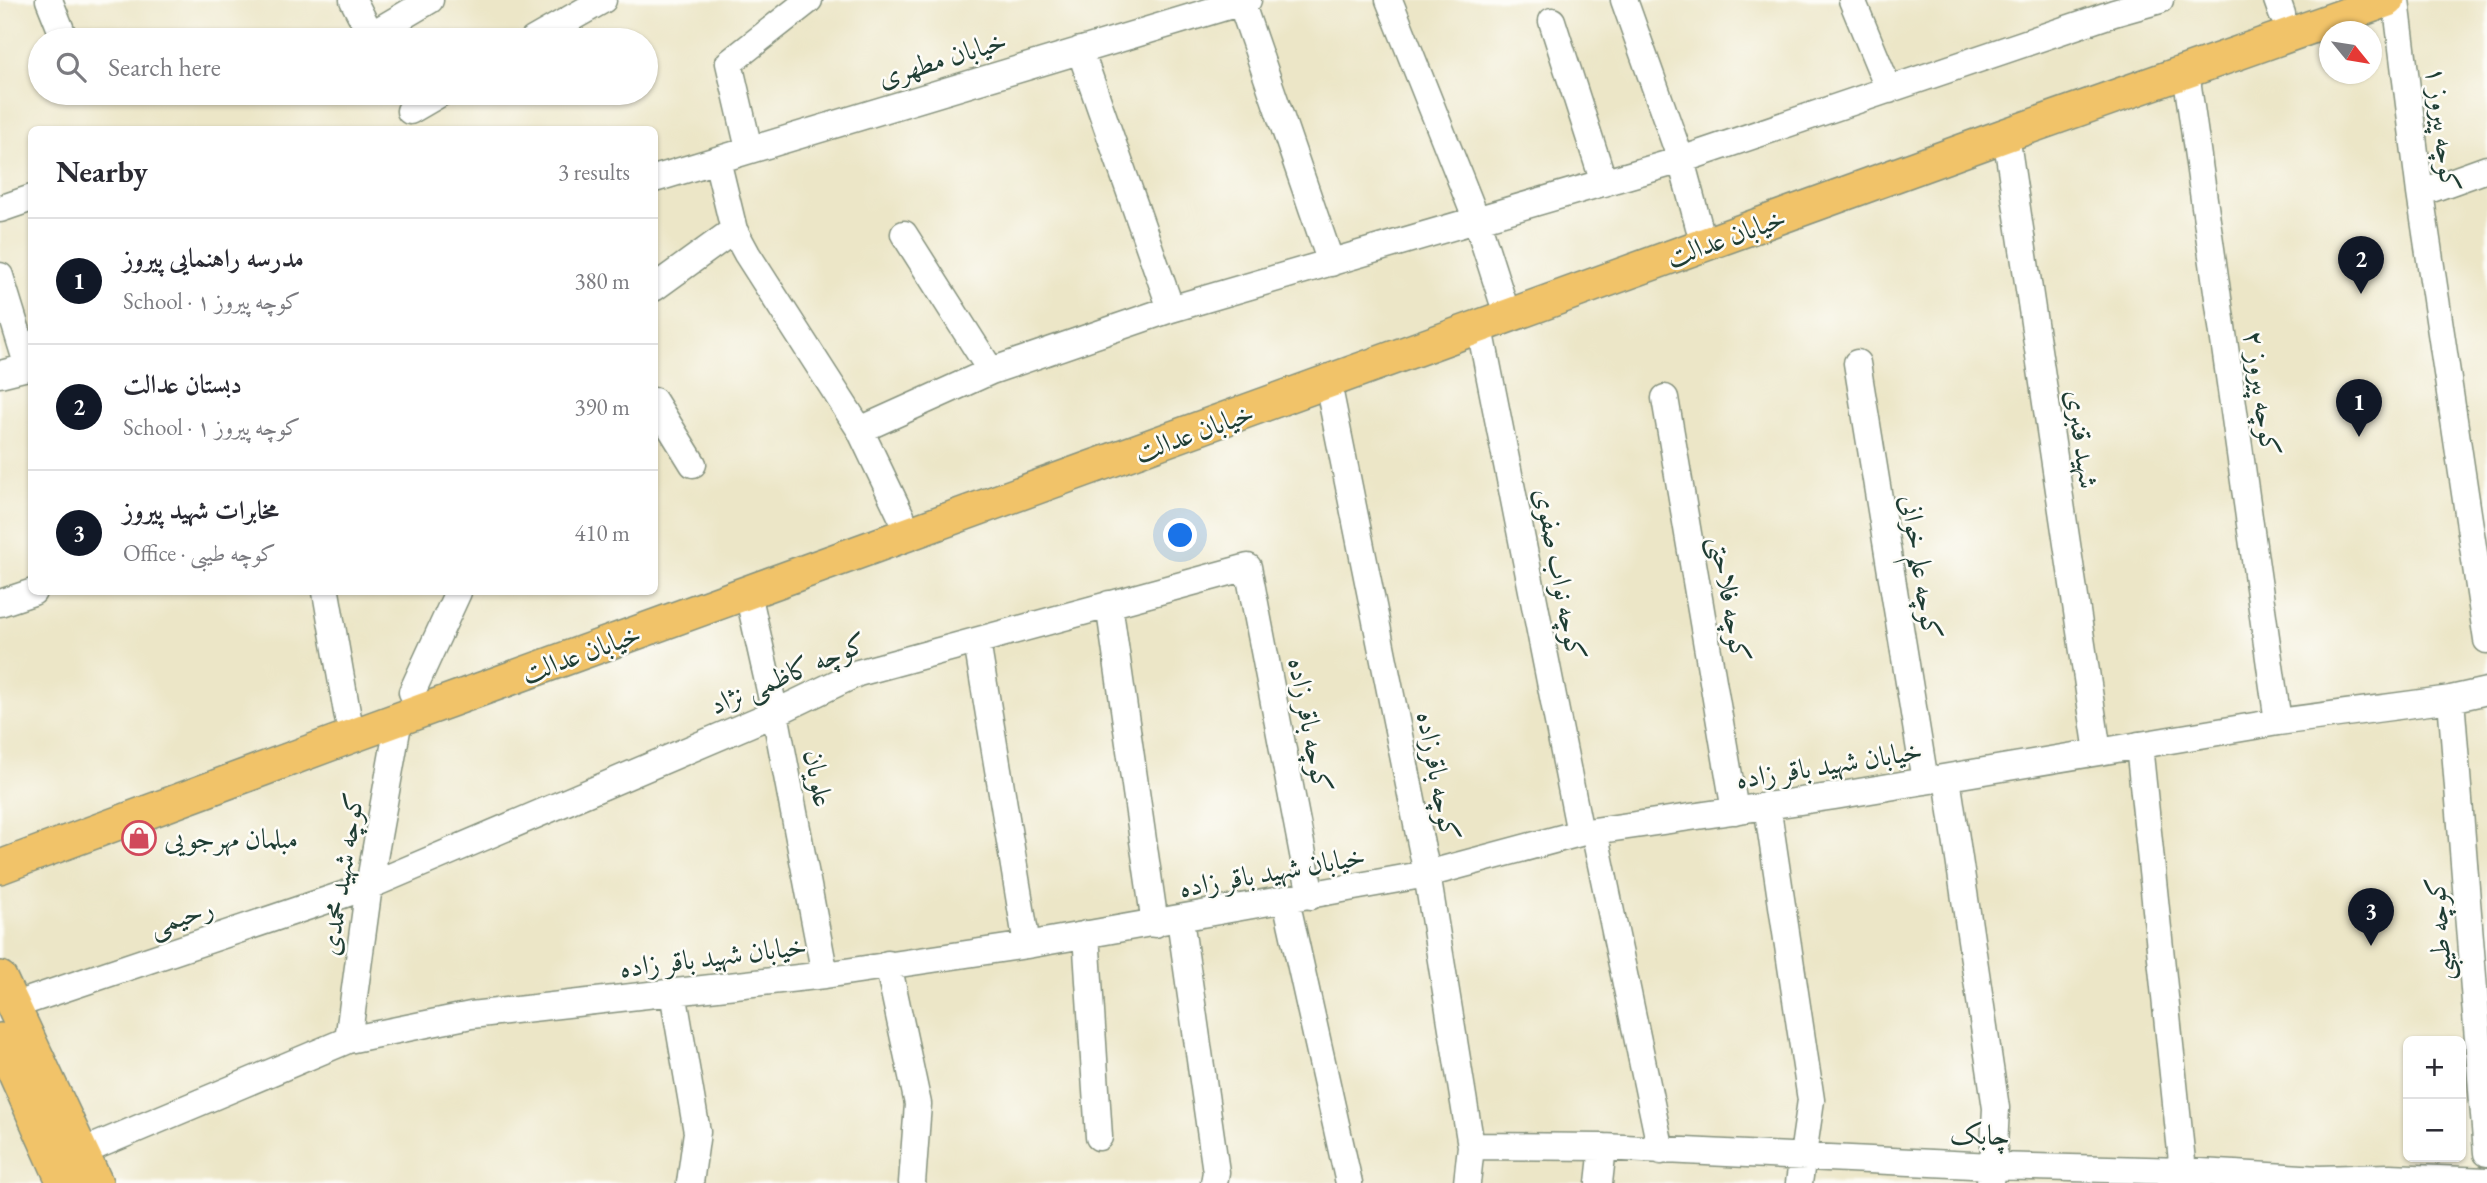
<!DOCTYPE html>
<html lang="en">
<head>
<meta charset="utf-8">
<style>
	body { margin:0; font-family:"EB Garamond",Amiri,serif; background:#f2f2f3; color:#2b2b33 }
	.controls { position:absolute; right:21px; bottom:21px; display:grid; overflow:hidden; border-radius:10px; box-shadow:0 2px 5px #0004 }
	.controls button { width:63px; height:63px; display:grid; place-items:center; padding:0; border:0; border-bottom:2px solid #e1e1e2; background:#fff; color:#2b2b33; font:35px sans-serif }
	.compass { position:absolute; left:2319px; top:21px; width:63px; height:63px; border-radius:50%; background:#fff; box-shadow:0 2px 5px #0004; rotate:120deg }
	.you { position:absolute; left:1181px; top:536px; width:24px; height:24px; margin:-18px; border:5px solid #fff; border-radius:50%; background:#1a73e8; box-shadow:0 0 0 10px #1a73e833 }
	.badge { display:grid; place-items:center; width:46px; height:46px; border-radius:50%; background:#111827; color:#fff; font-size:23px; font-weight:700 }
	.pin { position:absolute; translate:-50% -58px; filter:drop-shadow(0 2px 4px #0008) }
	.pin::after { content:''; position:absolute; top:37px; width:24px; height:21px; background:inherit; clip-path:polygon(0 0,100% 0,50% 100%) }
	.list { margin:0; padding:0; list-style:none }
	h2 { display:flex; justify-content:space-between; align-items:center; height:91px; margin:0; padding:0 28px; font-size:30px }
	h2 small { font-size:23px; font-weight:400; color:#7c7c81 }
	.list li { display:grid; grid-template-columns:46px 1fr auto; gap:21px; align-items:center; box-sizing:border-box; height:126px; padding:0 28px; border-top:2px solid #e1e1e2 }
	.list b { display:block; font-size:26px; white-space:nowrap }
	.list p { margin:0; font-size:23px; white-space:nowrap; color:#7c7c81 }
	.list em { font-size:23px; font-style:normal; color:#7c7c81 }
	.icon { flex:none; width:38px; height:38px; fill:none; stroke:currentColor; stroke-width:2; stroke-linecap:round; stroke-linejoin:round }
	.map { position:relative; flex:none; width:2487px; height:1183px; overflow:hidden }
	.search { position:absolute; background:#fff; box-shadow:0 2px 5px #0004; left:28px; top:28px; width:630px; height:77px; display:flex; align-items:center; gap:18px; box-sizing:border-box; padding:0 24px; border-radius:38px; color:#7c7c81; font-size:26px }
	.panel { position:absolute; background:#fff; box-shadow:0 2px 5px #0004; left:28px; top:126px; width:630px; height:469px; border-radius:10px }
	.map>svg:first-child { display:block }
</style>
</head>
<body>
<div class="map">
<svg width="2487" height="1183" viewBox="0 0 2487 1183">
	<rect width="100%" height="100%" fill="#fdfcf7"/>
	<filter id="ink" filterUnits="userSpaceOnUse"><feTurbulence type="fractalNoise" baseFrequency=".0143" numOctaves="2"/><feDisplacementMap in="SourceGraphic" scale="14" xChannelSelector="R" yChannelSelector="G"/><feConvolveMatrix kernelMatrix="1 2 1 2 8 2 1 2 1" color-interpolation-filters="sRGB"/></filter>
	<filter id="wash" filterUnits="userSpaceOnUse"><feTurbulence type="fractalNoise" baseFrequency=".00686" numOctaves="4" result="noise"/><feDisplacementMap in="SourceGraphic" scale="28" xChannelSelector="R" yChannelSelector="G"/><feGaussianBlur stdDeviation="1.57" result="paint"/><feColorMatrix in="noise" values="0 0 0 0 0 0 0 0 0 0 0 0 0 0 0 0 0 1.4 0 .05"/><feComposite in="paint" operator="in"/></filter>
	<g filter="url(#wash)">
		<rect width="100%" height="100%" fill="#ece6c7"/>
	</g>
	<g filter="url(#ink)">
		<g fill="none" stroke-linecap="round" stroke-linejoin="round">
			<g stroke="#86927e" stroke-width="29">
				<path id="minor" d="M 49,0 L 65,40
					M 353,0 L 371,35 L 430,0
					M 1389,0 L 1477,221 L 1502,299
					M 1624,0 L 1681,160 L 1699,227
					M 1852,0 L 1889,90
					M 2277,0 L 2282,14
					M 2396,0 L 2420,193 L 2487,640
					M 1241,2 L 1331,263
					M 1552,21 L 1604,183
					M 533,40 L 603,0
					M 1080,50 L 1171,309
					M 2186,72 L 2278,722
					M 410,111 L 441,93
					M 2006,135 L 2098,752
					M 749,149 L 729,63 L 809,0
					M 717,160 L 734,230 L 747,254 L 860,430 L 902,518
					M 654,179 L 1248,0
					M 2420,193 L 2487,169
					M 0,209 L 32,198
					M 904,234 L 991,371
					M 0,276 L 28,367
					M 654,288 L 734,230
					M 1480,328 L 1580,833
					M 1857,363 L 1925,781
					M 0,374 L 32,366
					M 1328,383 L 1427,874 L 1471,1146 L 1467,1183
					M 1665,398 L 1735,811
					M 654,401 L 693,464
					M 860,430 L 991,371 L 1171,309 L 1681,160 L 2114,13 L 2160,0
					M 326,592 L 348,718
					M 748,593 L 775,713 L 825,975
					M 0,603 L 33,592
					M 1109,604 L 1155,924
					M 977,642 L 1027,945
					M 412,692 L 458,592
					M 2451,699 L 2487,1153
					M 2139,745 L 2183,1171 L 2180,1183
					M 1947,778 L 1996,1108 L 1993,1166 L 1990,1181
					M 1767,805 L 1811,1100 L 1799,1183
					M 1594,831 L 1661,1151
					M 1286,900 L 1349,1183
					M 1180,919 L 1216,1172 L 1214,1183
					M 1086,934 L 1099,1137
					M 888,964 L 918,1104 L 912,1183
					M 673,992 L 697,1132 L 690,1183
					M 12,1006 L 369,886 L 775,713 L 858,673 L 1248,567 L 1311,896
					M 348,1040 L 369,886 L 399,719
					M 1471,1146 L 1603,1147 L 1993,1166 L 2183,1171 L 2319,1179 L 2390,1177 L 2487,1181
					M 82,1152 L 348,1040 L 471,1015 L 825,975 L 1027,945 L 1427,874 L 1580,833 L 1835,796 L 2278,722 L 2451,699 L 2487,691
					M 1599,1183 L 1603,1147"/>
			</g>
			<g stroke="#86927e" stroke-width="36">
				<path id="major" d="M 0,867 L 344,739 L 2006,135 L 2388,0
					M 0,978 L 96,1183
					M 0,1040 L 64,1183"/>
			</g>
			<use href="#minor" stroke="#fff" stroke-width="26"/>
			<use href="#major" stroke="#f1c369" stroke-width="33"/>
		</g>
	</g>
	<defs>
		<g id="shop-ring" transform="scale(1.75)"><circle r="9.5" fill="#fdfcf7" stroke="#d1495b" stroke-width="1.5"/><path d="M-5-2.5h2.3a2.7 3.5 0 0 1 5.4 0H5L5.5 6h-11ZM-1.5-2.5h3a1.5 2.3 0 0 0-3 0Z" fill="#d1495b"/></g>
	</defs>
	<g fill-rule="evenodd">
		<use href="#shop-ring" x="139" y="838"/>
	</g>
	<g text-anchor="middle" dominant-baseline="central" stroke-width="5" stroke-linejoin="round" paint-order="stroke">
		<g font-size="28" fill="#1f3d34" stroke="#fdfcf7">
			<text transform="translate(942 58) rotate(-17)">خیابان مطهری</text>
			<text transform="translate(2444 129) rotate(83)">کوچه پیروز ۱</text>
			<text transform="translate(1726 237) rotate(-20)">خیابان عدالت</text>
			<text transform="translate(2263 393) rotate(82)">کوچه پیروز ۲</text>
			<text transform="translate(1194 432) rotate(-20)">خیابان عدالت</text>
			<text transform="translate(2083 439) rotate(82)">شهید قنبری</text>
			<text transform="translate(1922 567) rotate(81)">کوچه علم خوانی</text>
			<text transform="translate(1561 574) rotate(79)">کوچه نواب صفوی</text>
			<text transform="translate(1731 599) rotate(80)">کوچه فلاحتی</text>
			<text transform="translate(581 653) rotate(-20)">خیابان عدالت</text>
			<text transform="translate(788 673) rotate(-23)">کوچه کاظمی نژاد</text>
			<text transform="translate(1311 725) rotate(79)">کوچه باقر زاده</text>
			<text transform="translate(1829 764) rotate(-9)">خیابان شهید باقر زاده</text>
			<text transform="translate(1439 776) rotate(79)">کوچه باقرزاده</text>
			<text transform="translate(819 778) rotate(79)">علویان</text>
			<text transform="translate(1272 871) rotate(-10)">خیابان شهید باقر زاده</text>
			<text transform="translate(341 874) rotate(-81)">کوچه شهید محمدی</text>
			<text transform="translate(181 916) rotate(-18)">رحیمی</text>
			<text transform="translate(2438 929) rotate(-94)">کوچه طیبی</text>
			<text transform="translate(713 956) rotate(-7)">خیابان شهید باقر زاده</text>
			<text transform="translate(1980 1134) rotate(2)">چابک</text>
		</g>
		<g font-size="28" fill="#1f3d34" stroke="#fdfcf7" text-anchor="start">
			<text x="164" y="838">مبلمان مهرجویی</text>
		</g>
	</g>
</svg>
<div class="controls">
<button>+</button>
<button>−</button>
</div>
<svg class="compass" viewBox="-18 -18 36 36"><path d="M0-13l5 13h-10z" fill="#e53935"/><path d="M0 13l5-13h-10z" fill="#7c7c81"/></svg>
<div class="you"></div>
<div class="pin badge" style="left:2359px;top:437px">1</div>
<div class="pin badge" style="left:2361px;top:294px">2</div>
<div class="pin badge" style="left:2371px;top:946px">3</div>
<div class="search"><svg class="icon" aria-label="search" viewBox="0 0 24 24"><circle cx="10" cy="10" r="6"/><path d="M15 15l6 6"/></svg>Search here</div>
<section class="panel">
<h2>Nearby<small>3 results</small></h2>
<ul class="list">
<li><span class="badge">1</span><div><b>مدرسه راهنمایی پیروز</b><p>School · کوچه پیروز ۱</p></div><em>380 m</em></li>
<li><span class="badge">2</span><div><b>دبستان عدالت</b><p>School · کوچه پیروز ۱</p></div><em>390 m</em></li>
<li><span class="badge">3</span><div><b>مخابرات شهید پیروز</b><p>Office · کوچه طیبی</p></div><em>410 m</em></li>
</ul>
</section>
</div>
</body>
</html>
